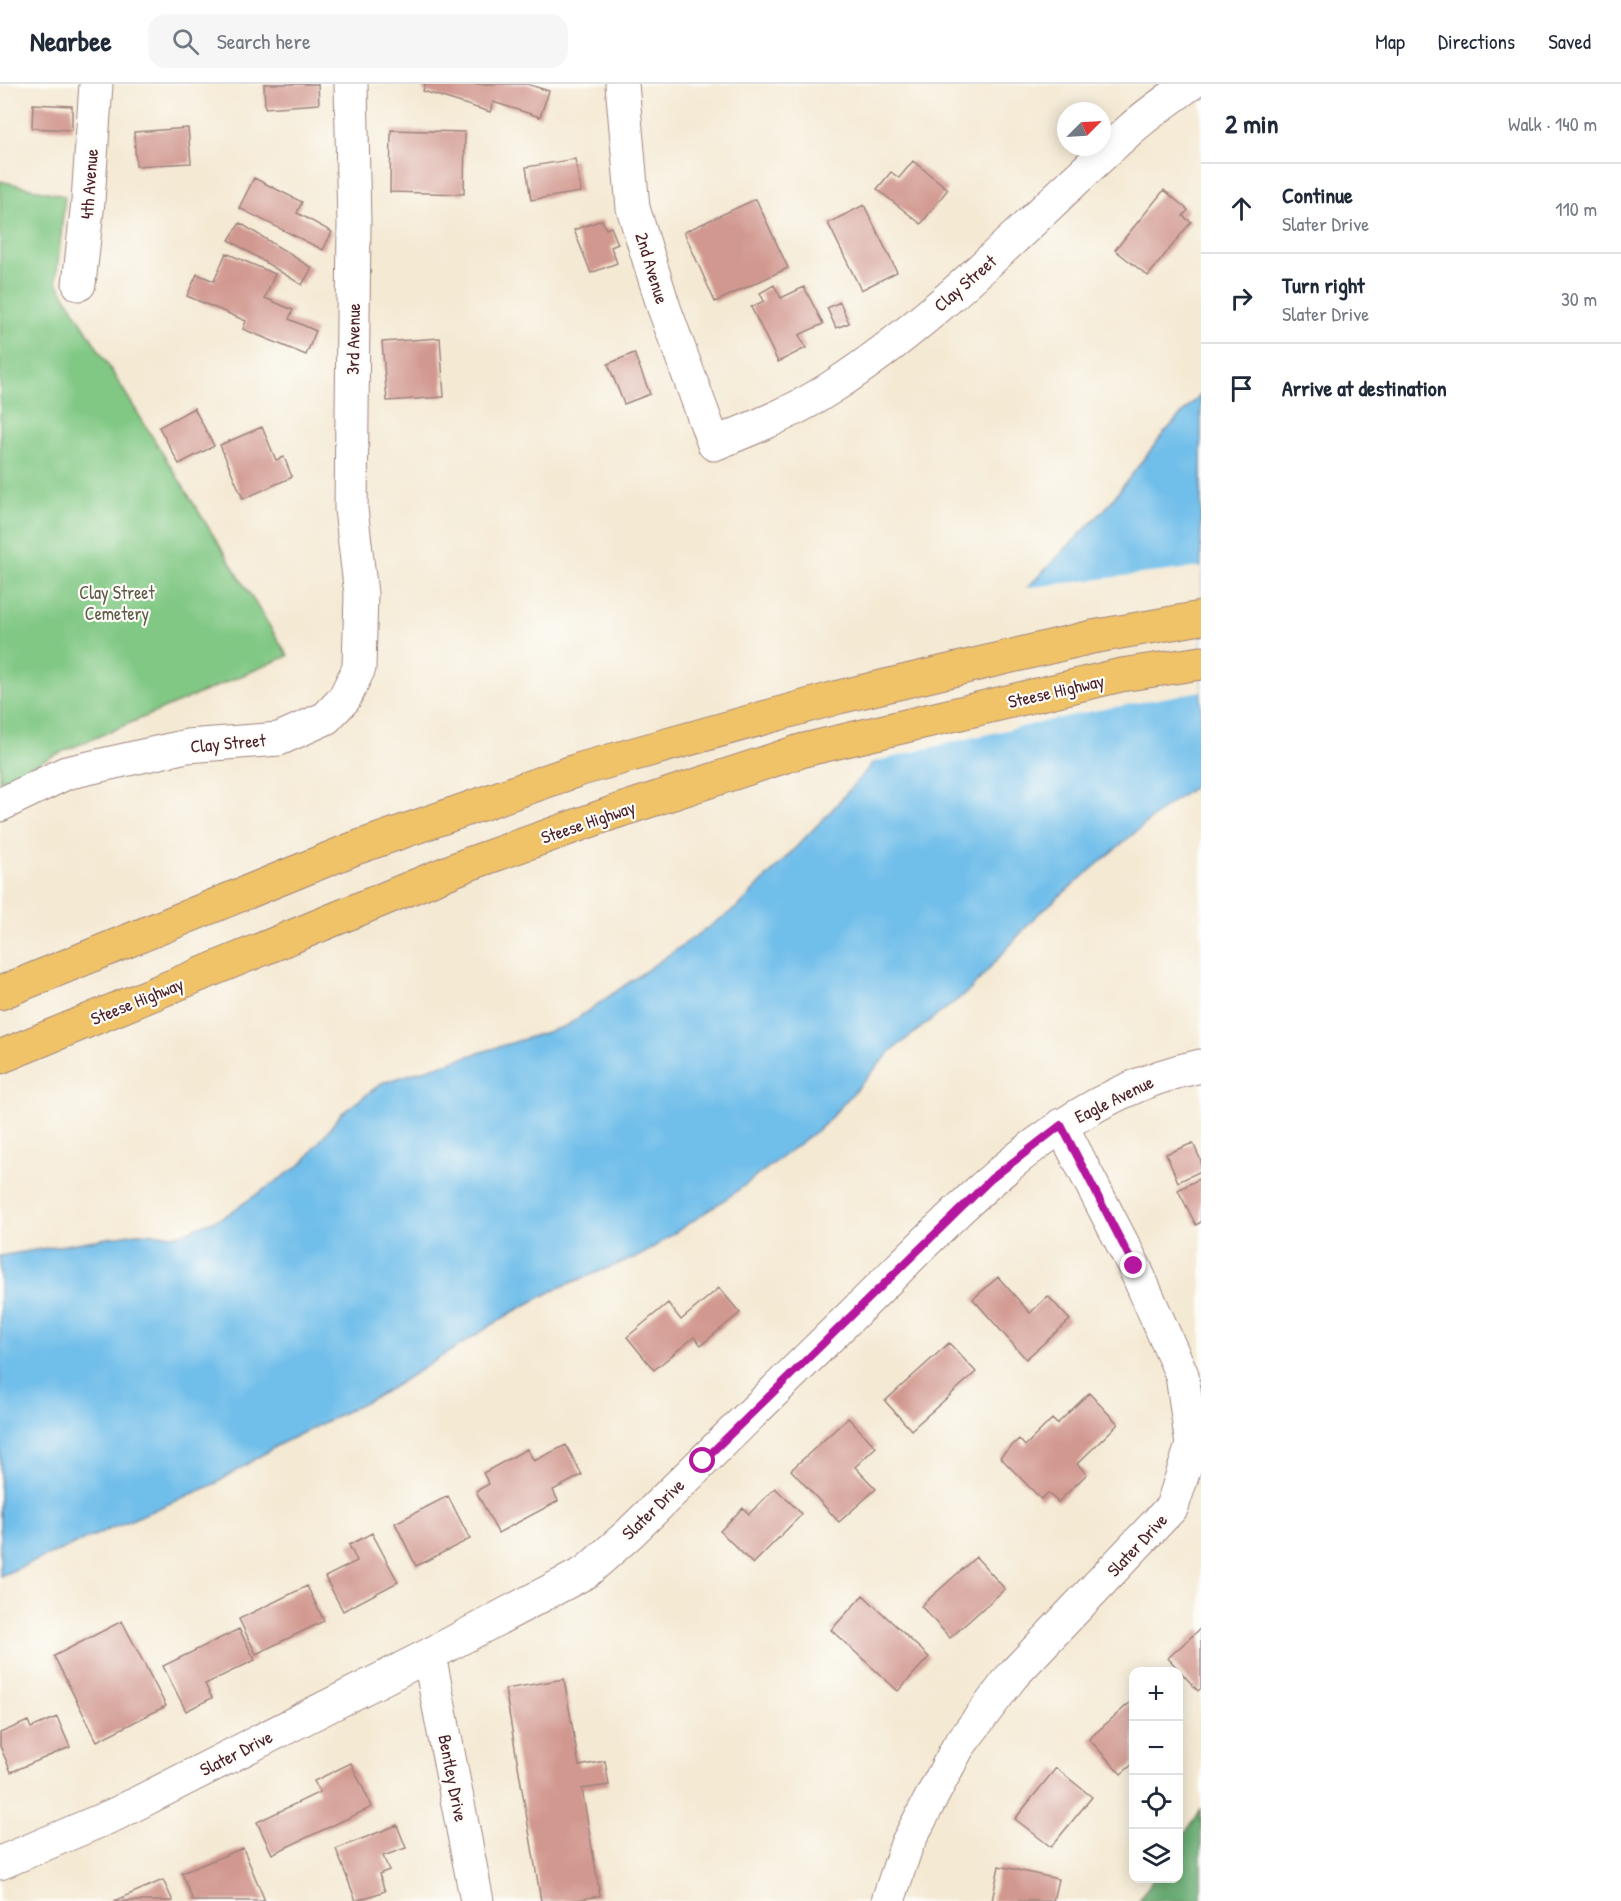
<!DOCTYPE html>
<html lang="en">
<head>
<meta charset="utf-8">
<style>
	body { margin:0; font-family:"Patrick Hand",sans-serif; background:#f6f6f7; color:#1f2937 }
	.controls { position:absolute; right:18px; bottom:18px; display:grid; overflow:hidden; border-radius:12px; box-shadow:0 3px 15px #0003 }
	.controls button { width:54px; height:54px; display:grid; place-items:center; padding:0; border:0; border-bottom:2px solid #e0e1e3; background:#fff; color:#1f2937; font:30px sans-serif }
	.compass { position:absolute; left:1057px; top:18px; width:54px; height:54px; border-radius:50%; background:#fff; box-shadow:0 3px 15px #0003; rotate:66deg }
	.stop { position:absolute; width:18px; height:18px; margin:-14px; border:4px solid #b5179e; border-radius:50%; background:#fff }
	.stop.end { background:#b5179e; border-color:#fff; box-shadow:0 2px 6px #0008 }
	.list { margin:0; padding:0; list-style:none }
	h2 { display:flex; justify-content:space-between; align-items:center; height:78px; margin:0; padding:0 24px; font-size:26px }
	h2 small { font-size:20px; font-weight:400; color:#747a83 }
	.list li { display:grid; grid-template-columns:39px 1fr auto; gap:18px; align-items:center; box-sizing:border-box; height:90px; padding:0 24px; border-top:2px solid #e0e1e3 }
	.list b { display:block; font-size:22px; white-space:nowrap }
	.list p { margin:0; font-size:20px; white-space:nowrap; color:#747a83 }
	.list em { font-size:20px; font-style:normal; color:#747a83 }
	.icon { flex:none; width:33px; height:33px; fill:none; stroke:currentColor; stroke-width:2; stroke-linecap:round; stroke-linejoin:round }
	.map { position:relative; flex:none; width:1201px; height:1817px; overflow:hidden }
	header { display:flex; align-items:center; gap:36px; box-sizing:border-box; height:84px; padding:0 30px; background:#fff; border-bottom:2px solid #e0e1e3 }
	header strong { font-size:28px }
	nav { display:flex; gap:33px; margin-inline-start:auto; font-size:21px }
	.search { width:420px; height:54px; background:#f6f6f7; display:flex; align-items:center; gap:15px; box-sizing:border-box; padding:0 21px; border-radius:18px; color:#747a83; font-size:22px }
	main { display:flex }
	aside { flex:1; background:#fff }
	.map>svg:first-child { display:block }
</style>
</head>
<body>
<header>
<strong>Nearbee</strong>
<div class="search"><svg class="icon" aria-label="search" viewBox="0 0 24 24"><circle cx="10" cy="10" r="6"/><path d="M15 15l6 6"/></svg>Search here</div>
<nav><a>Map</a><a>Directions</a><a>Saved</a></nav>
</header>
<main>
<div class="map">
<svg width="1201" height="1817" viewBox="0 0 1201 1817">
	<rect width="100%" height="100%" fill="#fdfcf7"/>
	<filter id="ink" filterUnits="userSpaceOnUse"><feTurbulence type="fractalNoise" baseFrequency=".0167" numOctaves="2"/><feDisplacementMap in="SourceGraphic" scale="12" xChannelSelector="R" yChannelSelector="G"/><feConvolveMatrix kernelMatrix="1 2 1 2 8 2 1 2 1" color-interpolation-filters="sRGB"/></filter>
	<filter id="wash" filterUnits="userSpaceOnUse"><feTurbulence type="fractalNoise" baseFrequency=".008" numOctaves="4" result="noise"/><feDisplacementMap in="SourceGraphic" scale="24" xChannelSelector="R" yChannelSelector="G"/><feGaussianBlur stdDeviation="1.35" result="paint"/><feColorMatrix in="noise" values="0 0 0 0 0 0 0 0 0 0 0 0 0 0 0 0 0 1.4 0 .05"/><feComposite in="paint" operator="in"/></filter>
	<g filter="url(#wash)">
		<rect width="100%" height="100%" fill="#f4e9d3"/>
		<path fill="#81c884" stroke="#667458" stroke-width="1.5" d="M 0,97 L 65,112 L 56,197 L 288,572 L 57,670 L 0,697 Z"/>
		<path fill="#68ac72" stroke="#59664e" stroke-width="1.5" d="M 1201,1726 L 1201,1817 L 1139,1817 L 1153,1795 L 1178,1794 L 1179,1758 Z"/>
		<path fill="#6fbeea" stroke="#5c6e8a" stroke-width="1.5" d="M 1201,310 L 1201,698 L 1164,724 L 1035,833 L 970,906 L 892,966 L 824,1041 L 733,1110 L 643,1170 L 558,1204 L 511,1229 L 385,1308 L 276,1362 L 215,1400 L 0,1492 L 0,1172 L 137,1149 L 178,1151 L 225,1132 L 303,1079 L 341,1030 L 382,999 L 566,942 L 739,822 L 831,727 L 1017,514 L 1106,424 L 1163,350 Z"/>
		<path fill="#f4e9d3" d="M 1201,483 L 1201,607 L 1083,629 L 957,657 L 870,679 L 1023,504 Z"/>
		<g id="blocks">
			<path fill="#d1988f" d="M 264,0 L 318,0 L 319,20 L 265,24 Z
				M 425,0 L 527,0 L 549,7 L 540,33 L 493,18 L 490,28 L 423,7 Z
				M 33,20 L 72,22 L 72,46 L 32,44 Z
				M 188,44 L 191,79 L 136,82 L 134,48 Z
				M 391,46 L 465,48 L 464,110 L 390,108 Z
				M 575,75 L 581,108 L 531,116 L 526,83 Z
				M 913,77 L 948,105 L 921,140 L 877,105 L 891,88 L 899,94 Z
				M 254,94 L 302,118 L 297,129 L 332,148 L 323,166 L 239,124 Z
				M 1164,106 L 1188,126 L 1183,132 L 1191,138 L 1148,192 L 1115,166 Z
				M 756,115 L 788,184 L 715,218 L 684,148 Z
				M 864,121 L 897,188 L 861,206 L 828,139 Z
				M 602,136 L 606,145 L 611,143 L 618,160 L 611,163 L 617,179 L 591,189 L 574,146 Z
				M 240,139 L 312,184 L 302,201 L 229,156 Z
				M 226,169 L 275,190 L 265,214 L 293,226 L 289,235 L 316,247 L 306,271 L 243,245 L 246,237 L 187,212 L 197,190 L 214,197 Z
				M 774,201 L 781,214 L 804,203 L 823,240 L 799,251 L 806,264 L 778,278 L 751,223 L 764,217 L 760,209 Z
				M 840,218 L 849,239 L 836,244 L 827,224 Z
				M 440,254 L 444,313 L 387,317 L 382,258 Z
				M 634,269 L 650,310 L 624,320 L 608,280 Z
				M 194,324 L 214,362 L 179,380 L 159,343 Z
				M 262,343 L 276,376 L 284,373 L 292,393 L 243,415 L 220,361 Z
				M 1193,1059 L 1201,1077 L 1201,1087 L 1178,1098 L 1166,1070 Z
				M 1201,1094 L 1201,1138 L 1196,1141 L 1178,1106 Z
				M 998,1193 L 1030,1229 L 1048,1212 L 1070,1236 L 1026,1275 L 973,1215 Z
				M 719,1204 L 740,1229 L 701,1261 L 694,1253 L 654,1286 L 627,1253 L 668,1219 L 681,1236 Z
				M 949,1259 L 976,1288 L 911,1346 L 885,1317 Z
				M 1089,1309 L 1118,1340 L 1077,1380 L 1087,1390 L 1058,1418 L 1048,1409 L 1041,1415 L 1000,1373 L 1019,1355 L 1025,1362 L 1052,1335 L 1057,1340 Z
				M 848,1334 L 876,1363 L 855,1383 L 876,1405 L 839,1438 L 791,1386 Z
				M 566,1361 L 582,1391 L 553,1406 L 558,1417 L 498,1449 L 476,1407 L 489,1400 L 483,1389 L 527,1365 L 534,1377 Z
				M 775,1404 L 802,1430 L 753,1480 L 720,1447 L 743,1424 L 749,1430 Z
				M 448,1412 L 470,1455 L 416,1482 L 395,1439 Z
				M 372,1449 L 398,1498 L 343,1527 L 325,1493 L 357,1477 L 349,1461 Z
				M 976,1473 L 1005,1505 L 950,1554 L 921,1522 Z
				M 307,1502 L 324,1537 L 256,1570 L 239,1535 Z
				M 863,1511 L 929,1573 L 898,1607 L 831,1546 Z
				M 122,1537 L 166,1622 L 97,1657 L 54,1572 Z
				M 1201,1544 L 1201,1604 L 1198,1607 L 1168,1574 Z
				M 239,1545 L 255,1576 L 205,1600 L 212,1614 L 186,1627 L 163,1582 Z
				M 564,1595 L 579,1682 L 605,1677 L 609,1701 L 582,1705 L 600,1812 L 569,1817 L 541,1817 L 505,1605 Z
				M 1134,1615 L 1134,1679 L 1121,1690 L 1089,1655 Z
				M 57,1633 L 70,1663 L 11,1688 L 0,1662 L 0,1649 L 28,1637 L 31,1644 Z
				M 351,1679 L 372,1723 L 272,1770 L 257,1738 L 320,1708 L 314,1697 Z
				M 1056,1684 L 1092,1713 L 1051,1763 L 1015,1735 Z
				M 397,1741 L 406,1764 L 383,1772 L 389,1786 L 379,1790 L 385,1807 L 356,1817 L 336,1765 Z
				M 243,1764 L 265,1817 L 193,1817 L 182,1789 Z
				M 999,1782 L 1058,1795 L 1053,1817 L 992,1817 Z
				M 163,1796 L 173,1817 L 114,1817 Z"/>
		</g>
	</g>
	<g filter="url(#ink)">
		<use href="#blocks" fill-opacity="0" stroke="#9f847f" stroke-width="1.5"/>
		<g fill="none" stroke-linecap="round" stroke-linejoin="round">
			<g stroke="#9f847f" stroke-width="35">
				<path id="minor" d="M 622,0 L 633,124 L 664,224 L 714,360 C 753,344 794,328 829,305 C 943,232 1032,133 1132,44 C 1150,28 1171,14 1190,0
					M 79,200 L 88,117 L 96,0
					M 0,721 L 66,689 L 187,662 L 279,655 L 326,634 L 344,615 L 359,584 L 361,510 L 351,425 L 354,140 L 351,0
					M 429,1571 L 477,1817
					M 0,1779 L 116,1730 L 429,1571 L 586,1488 L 630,1449 C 704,1376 778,1303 853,1230 C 954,1132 1056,1011 1201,982
					M 888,1817 L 907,1760 L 958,1663 L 1012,1592 L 1172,1423 L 1192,1361 L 1182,1291 L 1134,1182 L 1061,1041"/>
			</g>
			<g stroke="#9f847f" stroke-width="35">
				<path id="highway" d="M 0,909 L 353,765 L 581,685 L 839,613 L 1092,553 L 1201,534
					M 0,973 L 466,781 L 615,728 L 804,666 L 1121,591 L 1201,579"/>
			</g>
			<use href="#minor" stroke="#fff" stroke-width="33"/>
			<use href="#highway" stroke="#f0c369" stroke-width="33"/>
		</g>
	</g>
	<g fill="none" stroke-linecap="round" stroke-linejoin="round" filter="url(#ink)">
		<path stroke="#b5179e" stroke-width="8" d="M 703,1377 L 991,1095 L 1061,1041 L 1134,1182"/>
	</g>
	<g text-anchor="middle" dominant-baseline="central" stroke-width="4.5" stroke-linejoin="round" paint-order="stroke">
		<g font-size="18" fill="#4a1f2b" stroke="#fdfcf7">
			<text transform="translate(89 100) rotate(-86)">4th Avenue</text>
			<text transform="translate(652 184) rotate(73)">2nd Avenue</text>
			<text transform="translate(965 199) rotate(-41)">Clay Street</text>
			<text transform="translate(353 255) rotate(-89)">3rd Avenue</text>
			<text transform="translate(1056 607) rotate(-13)">Steese Highway</text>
			<text transform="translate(228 659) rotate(-5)">Clay Street</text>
			<text transform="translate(588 738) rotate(-19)">Steese Highway</text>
			<text transform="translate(137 917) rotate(-22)">Steese Highway</text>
			<text transform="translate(1114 1015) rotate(-26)">Eagle Avenue</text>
			<text transform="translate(653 1425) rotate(-44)">Slater Drive</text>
			<text transform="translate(1137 1461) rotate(-47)">Slater Drive</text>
			<text transform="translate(236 1669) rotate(-27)">Slater Drive</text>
			<text transform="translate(453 1694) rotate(79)">Bentley Drive</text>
		</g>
		<g font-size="18" fill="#5d5a4a" stroke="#fdfcf7">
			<text x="117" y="508">Clay Street<tspan x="117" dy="21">Cemetery</tspan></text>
		</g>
	</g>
</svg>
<div class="controls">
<button>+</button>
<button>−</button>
<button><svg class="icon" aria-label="locate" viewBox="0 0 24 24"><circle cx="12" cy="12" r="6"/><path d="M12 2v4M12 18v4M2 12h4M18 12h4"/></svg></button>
<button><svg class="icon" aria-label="layers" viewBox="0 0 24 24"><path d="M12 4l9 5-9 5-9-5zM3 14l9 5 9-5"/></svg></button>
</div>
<svg class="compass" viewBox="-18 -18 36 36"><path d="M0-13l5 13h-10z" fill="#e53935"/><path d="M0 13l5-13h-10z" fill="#747a83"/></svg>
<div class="stop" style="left:703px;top:1377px"></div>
<div class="stop end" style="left:1134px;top:1182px"></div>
</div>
<aside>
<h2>2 min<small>Walk · 140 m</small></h2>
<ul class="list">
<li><svg class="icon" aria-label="ahead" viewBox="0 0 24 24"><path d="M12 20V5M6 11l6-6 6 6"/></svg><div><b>Continue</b><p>Slater Drive</p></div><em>110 m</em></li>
<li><svg class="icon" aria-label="right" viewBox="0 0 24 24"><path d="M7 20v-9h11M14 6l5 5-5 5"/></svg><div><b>Turn right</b><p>Slater Drive</p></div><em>30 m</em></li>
<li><svg class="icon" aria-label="arrive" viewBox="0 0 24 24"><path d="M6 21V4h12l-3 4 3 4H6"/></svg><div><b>Arrive at destination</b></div></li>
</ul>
</aside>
</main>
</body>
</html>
